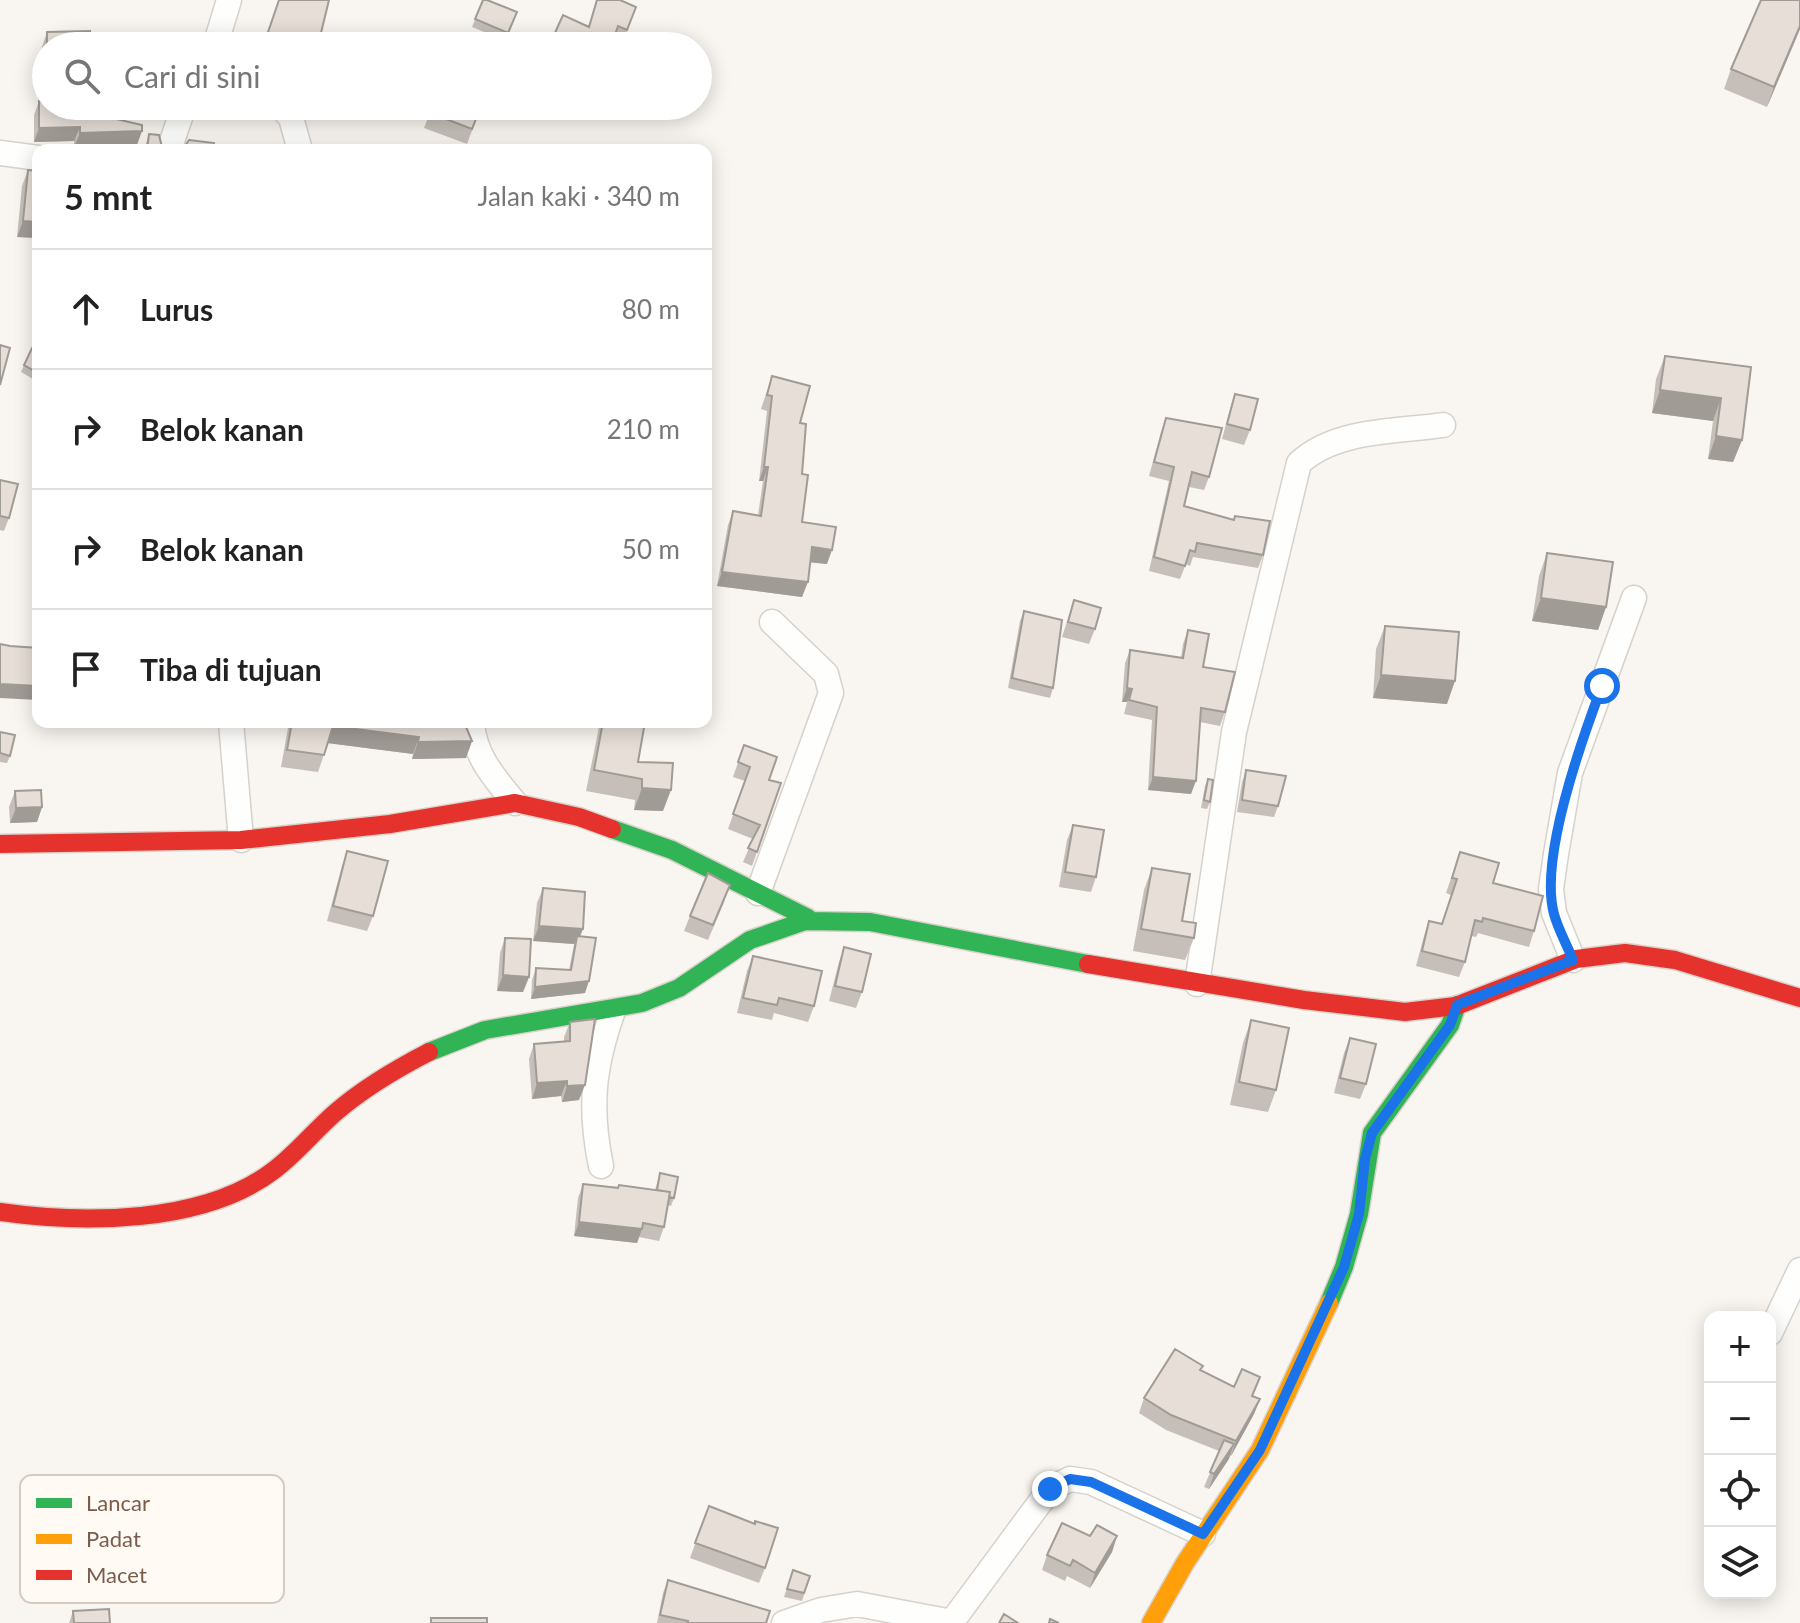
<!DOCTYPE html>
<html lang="id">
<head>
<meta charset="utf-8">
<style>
	body { margin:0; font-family:Lato,sans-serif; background:#f2f2f2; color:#222 }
	.controls { position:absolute; right:24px; bottom:24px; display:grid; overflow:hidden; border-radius:16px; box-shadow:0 4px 20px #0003 }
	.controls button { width:72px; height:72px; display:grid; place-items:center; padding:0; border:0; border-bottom:2px solid #e0e0e0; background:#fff; color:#222; font:40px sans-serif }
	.stop { position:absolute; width:24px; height:24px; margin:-18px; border:6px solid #1a73e8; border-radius:50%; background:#fff }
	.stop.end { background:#1a73e8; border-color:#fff; box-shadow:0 2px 8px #0008 }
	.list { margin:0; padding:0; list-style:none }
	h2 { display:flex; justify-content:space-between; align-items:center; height:104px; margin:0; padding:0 32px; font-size:34px }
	h2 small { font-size:26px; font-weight:400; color:#767676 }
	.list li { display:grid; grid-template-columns:52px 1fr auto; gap:24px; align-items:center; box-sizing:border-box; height:120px; padding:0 32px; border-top:2px solid #e0e0e0 }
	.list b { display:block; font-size:30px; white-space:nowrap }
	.list em { font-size:26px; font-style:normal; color:#767676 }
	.icon { flex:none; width:44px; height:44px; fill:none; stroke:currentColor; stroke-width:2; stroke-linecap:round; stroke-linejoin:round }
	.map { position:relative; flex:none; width:1800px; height:1623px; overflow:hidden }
	.search { position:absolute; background:#fff; box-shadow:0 4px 20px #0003; left:32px; top:32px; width:680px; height:88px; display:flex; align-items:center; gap:20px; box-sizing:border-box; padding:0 28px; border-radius:44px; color:#767676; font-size:30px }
	.panel { position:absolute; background:#fff; box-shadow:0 4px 20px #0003; left:32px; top:144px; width:680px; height:584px; border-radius:16px }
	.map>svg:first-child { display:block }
</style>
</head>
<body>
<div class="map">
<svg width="1800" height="1623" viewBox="0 0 1800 1623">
	<rect width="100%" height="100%" fill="#f9f5f0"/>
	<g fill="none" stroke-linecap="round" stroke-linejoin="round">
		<g stroke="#d7d1cb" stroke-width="27">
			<path id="street" d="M 215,46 L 229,0
				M 281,106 L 291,118 L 300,150
				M 169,150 L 184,106
				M 0,153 L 38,158
				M 231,722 L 241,840
				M 472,722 C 474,756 494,777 515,803
				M 758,893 L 831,693 L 826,674 L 772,622
				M 1573,960 L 1554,913 L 1551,889 L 1556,854 L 1570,773 L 1634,598
				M 1197,984 L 1234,732 L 1299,463 C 1336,429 1395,432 1443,425
				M 601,1166 C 589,1108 593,1067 613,1011
				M 1770,1333 L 1800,1270
				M 784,1623 L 821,1610 L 857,1604 L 952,1622
				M 951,1623 L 1050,1489 L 1070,1479 L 1091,1482 L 1203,1534"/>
		</g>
		<g stroke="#d9d2cb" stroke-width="21">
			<path id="fast" d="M 612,829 L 672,850 L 808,918
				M 429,1052 L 485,1030 L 642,1003 L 679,988 L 750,940 L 805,921 L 870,922 L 1088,964
				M 1329,1303 L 1344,1267 L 1359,1214 L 1372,1133 L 1450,1025 L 1457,1005"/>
		</g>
		<g stroke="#d9d2cb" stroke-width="21">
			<path id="slow" d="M 1151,1623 L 1185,1563 L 1260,1450 L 1329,1303"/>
		</g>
		<g stroke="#d9d2cb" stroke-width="21">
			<path id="jam" d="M 0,844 L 241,840 L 390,824 L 515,803 L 579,817 L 612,829
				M 1088,964 L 1304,1000 L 1405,1012 L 1456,1006 L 1576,959 L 1625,953 L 1675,960 L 1800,998
				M 0,1212 C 84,1224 203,1224 273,1171 C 296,1154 314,1131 336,1112 C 364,1088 396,1069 429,1052"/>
		</g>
		<use href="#street" stroke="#fefefd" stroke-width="24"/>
		<use href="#fast" stroke="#30b455" stroke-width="18"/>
		<use href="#slow" stroke="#ff9f0a" stroke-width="18"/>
		<use href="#jam" stroke="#e5322d" stroke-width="18"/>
	</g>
	<path fill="#c6bfb9" d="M 279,0 L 319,41 L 317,46 L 263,46 Z
		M 483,0 L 517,12 L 506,41 L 472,27 Z
		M 596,0 L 620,0 L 636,7 L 623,41 L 589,27 Z
		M 1800,29 L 1767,107 L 1724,89 L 1731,69 Z
		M 47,32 L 90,46 L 46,46 L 46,106 L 137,145 L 74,147 L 74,141 L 34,142 L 34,115 L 39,101 L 42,102 L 42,47 Z
		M 481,106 L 467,144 L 424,128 L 430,113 Z
		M 149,134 L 162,147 L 167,150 L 144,150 Z
		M 28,170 L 38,171 L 38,238 L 17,237 L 22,186 Z
		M 38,351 L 38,382 L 21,372 L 24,365 Z
		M 1665,356 L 1751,367 L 1742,440 L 1733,462 L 1708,459 L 1713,421 L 1652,413 L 1656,379 Z
		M 772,376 L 800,423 L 802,474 L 802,522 L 827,564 L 810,562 L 802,597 L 717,586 L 728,525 L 733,511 L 758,515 L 763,481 L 759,481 L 767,411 L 761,409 Z
		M 1235,394 L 1250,430 L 1244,445 L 1222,439 L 1230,409 Z
		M 1166,418 L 1209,477 L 1204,490 L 1189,487 L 1184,506 L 1263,555 L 1258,568 L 1193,557 L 1190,566 L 1186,564 L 1180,579 L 1149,571 L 1169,481 L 1149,476 L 1161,432 Z
		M 0,480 L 9,518 L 4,531 L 0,530 Z
		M 1547,553 L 1606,607 L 1598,630 L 1532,621 L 1539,576 Z
		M 1074,600 L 1095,629 L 1089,644 L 1062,637 Z
		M 1024,611 L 1053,688 L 1050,698 L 1008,688 L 1020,621 Z
		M 1385,626 L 1447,704 L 1373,698 L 1376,649 Z
		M 1188,630 L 1203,667 L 1225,712 L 1220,726 L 1200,722 L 1191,794 L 1148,790 L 1152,720 L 1124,714 L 1127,702 L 1122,702 L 1125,663 L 1130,650 L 1181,658 L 1183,644 Z
		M 289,722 L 464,722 L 472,741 L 466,758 L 412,759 L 413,754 L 328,743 L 318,772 L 281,767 Z
		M 600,722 L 645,722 L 638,762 L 663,811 L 634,810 L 635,800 L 586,791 Z
		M 0,732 L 10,756 L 7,763 L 0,762 Z
		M 744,745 L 769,780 L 781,783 L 752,866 L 743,862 L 753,839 L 728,829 L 745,781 L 733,777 Z
		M 1246,770 L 1278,806 L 1274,817 L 1237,812 L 1242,782 Z
		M 1208,779 L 1210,802 L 1207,809 L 1201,808 L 1205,786 Z
		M 15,791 L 42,807 L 37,822 L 10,823 L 9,807 Z
		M 1073,825 L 1096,877 L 1091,892 L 1059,887 L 1067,840 Z
		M 347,851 L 373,916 L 367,931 L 327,921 L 342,866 Z
		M 1460,852 L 1493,883 L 1534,931 L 1529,947 L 1478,933 L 1476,937 L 1471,936 L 1465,962 L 1459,977 L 1416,966 L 1424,936 L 1429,921 L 1442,924 L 1451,895 L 1446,893 Z
		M 1152,868 L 1182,921 L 1194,938 L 1185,960 L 1133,951 L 1144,890 Z
		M 543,888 L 583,929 L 580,936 L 585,993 L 531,999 L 532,980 L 536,968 L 569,970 L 574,944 L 533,941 L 537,903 Z
		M 725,900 L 708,940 L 684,931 L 690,916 Z
		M 505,938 L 529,977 L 523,992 L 497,991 L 500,953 Z
		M 844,947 L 862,992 L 856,1008 L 829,1001 L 839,962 Z
		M 753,956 L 814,1006 L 808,1022 L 774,1013 L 772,1020 L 737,1013 L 747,971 Z
		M 1251,1020 L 1276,1090 L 1268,1112 L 1230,1105 L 1243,1043 Z
		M 570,1022 L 579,1100 L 562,1102 L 561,1096 L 532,1099 L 529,1059 L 534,1044 L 564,1041 L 564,1037 Z
		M 1350,1038 L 1366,1084 L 1360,1099 L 1334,1093 L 1344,1053 Z
		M 660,1173 L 674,1198 L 671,1206 L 667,1205 L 664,1227 L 659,1241 L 639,1237 L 637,1243 L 574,1236 L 578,1198 L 583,1184 L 655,1190 Z
		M 1201,1370 L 1260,1399 L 1254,1414 L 1231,1456 L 1230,1455 L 1209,1489 L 1204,1487 L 1219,1451 L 1166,1430 L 1139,1413 L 1144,1398 Z
		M 709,1506 L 755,1524 L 765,1568 L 759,1583 L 690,1558 Z
		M 1117,1536 L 1112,1552 L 1090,1588 L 1067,1576 L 1065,1581 L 1042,1570 L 1047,1555 Z
		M 793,1570 L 810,1576 L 802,1601 L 784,1597 Z
		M 668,1580 L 766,1623 L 657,1623 L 663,1593 Z
		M 73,1611 L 110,1623 L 69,1623 Z"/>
	<path fill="#a19b96" d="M 1800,26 L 1800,29 L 1767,107 L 1774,87 Z
		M 80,127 L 74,141 L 34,142 L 39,128 Z
		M 142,131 L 137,145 L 74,147 L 80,133 Z
		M 23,221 L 38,222 L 38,238 L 17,237 Z
		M 1660,390 L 1721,398 L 1713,421 L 1652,413 Z
		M 1716,436 L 1742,440 L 1733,462 L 1708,459 Z
		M 764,467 L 768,467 L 763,481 L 759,481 Z
		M 812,547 L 832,550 L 827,564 L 807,562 Z
		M 722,572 L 808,582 L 802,597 L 717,586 Z
		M 1541,598 L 1606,607 L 1598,630 L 1532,621 Z
		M 1381,675 L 1455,681 L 1447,704 L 1373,698 Z
		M 0,684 L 38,686 L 38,700 L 0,698 Z
		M 1127,688 L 1132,689 L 1127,702 L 1122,702 Z
		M 333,726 L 419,737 L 413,754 L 327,743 Z
		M 472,741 L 466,758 L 412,759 L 418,742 Z
		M 1153,777 L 1196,781 L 1191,794 L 1148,790 Z
		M 642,788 L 671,790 L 663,811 L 634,810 Z
		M 42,807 L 37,822 L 10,823 L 16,808 Z
		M 539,926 L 583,929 L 577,944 L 577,936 L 574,944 L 533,941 Z
		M 503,975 L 529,977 L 523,992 L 497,991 Z
		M 589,981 L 585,993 L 531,999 L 535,987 Z
		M 567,1081 L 561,1096 L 532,1099 L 537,1083 Z
		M 585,1085 L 579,1100 L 562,1102 L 567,1086 Z
		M 579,1222 L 642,1229 L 637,1243 L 574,1236 Z
		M 1260,1399 L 1254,1414 L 1231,1456 L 1236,1441 Z
		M 1234,1444 L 1229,1459 L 1209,1489 L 1214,1474 Z
		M 1117,1536 L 1112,1552 L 1090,1588 L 1095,1573 Z"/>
	<path fill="#e6ded7" stroke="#a19b96" stroke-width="2" d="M 279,0 L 329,0 L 319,41 L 309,39 L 307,46 L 269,46 L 264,44 Z
		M 483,0 L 487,0 L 517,12 L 508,33 L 475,19 Z
		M 597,0 L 620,0 L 636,7 L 627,30 L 618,26 L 611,46 L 549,46 L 563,15 L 589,27 Z
		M 1761,0 L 1800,0 L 1800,26 L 1774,87 L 1731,69 Z
		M 90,31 L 90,46 L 47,46 L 47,32 Z
		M 39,101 L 46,102 L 46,106 L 61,106 L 142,125 L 142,131 L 80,133 L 80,127 L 39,128 Z
		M 433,106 L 481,106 L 472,129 L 430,113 Z
		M 149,134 L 159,135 L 162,147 L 167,150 L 147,150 Z
		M 189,140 L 214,143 L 213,150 L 179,150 L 183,149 Z
		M 28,170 L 38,171 L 38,222 L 23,221 Z
		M 0,345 L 10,348 L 0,385 Z
		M 32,348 L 38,351 L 38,373 L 24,365 Z
		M 1665,356 L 1751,367 L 1742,440 L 1716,436 L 1721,398 L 1660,390 Z
		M 772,376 L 810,386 L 800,423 L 806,424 L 802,474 L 808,475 L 802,522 L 836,527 L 832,550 L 812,547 L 808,582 L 722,572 L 733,511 L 761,516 L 768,467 L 764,467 L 772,396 L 767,395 Z
		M 1235,394 L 1258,399 L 1250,430 L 1227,424 Z
		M 1166,418 L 1222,428 L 1209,477 L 1192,472 L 1184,506 L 1234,520 L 1235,516 L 1270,521 L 1263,555 L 1197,543 L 1195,552 L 1190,550 L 1185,566 L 1154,557 L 1174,467 L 1154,462 Z
		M 0,480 L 18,484 L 9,518 L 0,516 Z
		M 1547,553 L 1613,562 L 1606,607 L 1541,598 Z
		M 1074,600 L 1101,608 L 1095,629 L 1068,622 Z
		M 1024,611 L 1062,620 L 1053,688 L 1012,678 Z
		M 1385,626 L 1459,632 L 1455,681 L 1381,675 Z
		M 1188,630 L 1209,634 L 1203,667 L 1235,672 L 1225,712 L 1201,708 L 1196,781 L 1153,777 L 1157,707 L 1129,700 L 1132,689 L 1127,688 L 1130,650 L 1183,658 Z
		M 0,644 L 10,646 L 38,648 L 38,686 L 0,684 Z
		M 292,722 L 464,722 L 472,741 L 418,742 L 419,737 L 333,726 L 324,755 L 287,750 Z
		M 603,722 L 645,722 L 638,762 L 673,763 L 671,790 L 642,788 L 642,779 L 594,770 Z
		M 0,732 L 15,735 L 10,756 L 0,753 Z
		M 744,745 L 777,757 L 769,780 L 781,783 L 757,852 L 748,848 L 760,825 L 733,814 L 750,767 L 738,762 Z
		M 1246,770 L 1286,776 L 1278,806 L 1242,800 Z
		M 1208,779 L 1213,780 L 1210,802 L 1204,800 Z
		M 41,790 L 42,807 L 16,808 L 15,791 Z
		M 1073,825 L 1104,830 L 1096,877 L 1065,872 Z
		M 347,851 L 388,861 L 373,916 L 333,906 Z
		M 1460,852 L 1499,863 L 1493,883 L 1543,896 L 1534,931 L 1483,918 L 1482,922 L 1475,920 L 1465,962 L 1422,951 L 1429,921 L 1442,924 L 1457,879 L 1452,878 Z
		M 1152,868 L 1190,874 L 1182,921 L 1196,923 L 1194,938 L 1141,929 Z
		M 708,873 L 730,885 L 713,925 L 690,916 Z
		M 543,888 L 585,892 L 583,929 L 539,926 Z
		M 577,936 L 596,938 L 589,981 L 535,987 L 536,968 L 571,970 Z
		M 505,938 L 531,939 L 529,977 L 503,975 Z
		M 844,947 L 871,954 L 862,992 L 835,986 Z
		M 753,956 L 822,971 L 814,1006 L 779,998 L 777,1005 L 743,998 Z
		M 595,1019 L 585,1085 L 567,1086 L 567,1081 L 537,1083 L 534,1044 L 570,1041 L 570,1022 Z
		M 1251,1020 L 1289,1028 L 1276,1090 L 1239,1082 Z
		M 1350,1038 L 1376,1044 L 1366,1084 L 1340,1078 Z
		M 660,1173 L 678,1177 L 674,1198 L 669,1197 L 670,1192 L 657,1190 Z
		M 583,1184 L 618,1188 L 619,1185 L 670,1192 L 664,1227 L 643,1223 L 642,1229 L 579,1222 Z
		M 1175,1349 L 1203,1366 L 1200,1370 L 1234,1387 L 1242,1369 L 1260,1377 L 1252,1396 L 1260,1399 L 1236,1441 L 1171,1415 L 1144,1398 Z
		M 1224,1440 L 1234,1444 L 1214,1474 L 1210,1472 Z
		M 709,1506 L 755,1524 L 755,1521 L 778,1528 L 765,1568 L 695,1543 Z
		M 1062,1523 L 1090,1536 L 1097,1525 L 1117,1536 L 1095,1573 L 1073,1560 L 1070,1566 L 1047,1555 Z
		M 793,1570 L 810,1576 L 804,1593 L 787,1589 Z
		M 668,1580 L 770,1611 L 766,1623 L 687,1623 L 688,1621 L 660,1615 Z
		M 109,1609 L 110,1623 L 74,1623 L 73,1611 Z
		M 1004,1614 L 1018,1623 L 999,1623 Z
		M 431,1618 L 487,1618 L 487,1623 L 431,1623 Z
		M 1050,1619 L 1059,1623 L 1049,1623 Z"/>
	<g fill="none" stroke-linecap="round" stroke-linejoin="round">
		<path stroke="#1a73e8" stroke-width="10" d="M 1050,1489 L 1070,1479 L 1091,1482 L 1203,1534 L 1260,1450 L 1344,1267 L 1359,1214 L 1365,1159 L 1372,1133 L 1450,1025 L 1457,1005 L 1573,960 C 1567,945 1558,929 1554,914 C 1539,859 1582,739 1602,686"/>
	</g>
	<rect x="20" y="1475" width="264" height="128" rx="12" fill="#fffaf3" stroke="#d7cbc1" stroke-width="2"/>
	<rect x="36" y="1498" width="36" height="10" fill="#30b455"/>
	<rect x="36" y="1534" width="36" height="10" fill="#ff9f0a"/>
	<rect x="36" y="1570" width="36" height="10" fill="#e5322d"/>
	<g font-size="22" fill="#7a5c4d">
		<text x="86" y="1511">Lancar</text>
		<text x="86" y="1547">Padat</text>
		<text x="86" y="1583">Macet</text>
	</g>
</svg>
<div class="controls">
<button>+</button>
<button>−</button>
<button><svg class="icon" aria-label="locate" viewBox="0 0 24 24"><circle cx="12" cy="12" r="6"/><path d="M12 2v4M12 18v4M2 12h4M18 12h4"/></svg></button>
<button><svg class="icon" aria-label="layers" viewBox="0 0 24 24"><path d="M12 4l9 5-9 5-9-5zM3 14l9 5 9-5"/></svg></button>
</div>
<div class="stop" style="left:1602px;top:686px"></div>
<div class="stop end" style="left:1050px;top:1489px"></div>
<div class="search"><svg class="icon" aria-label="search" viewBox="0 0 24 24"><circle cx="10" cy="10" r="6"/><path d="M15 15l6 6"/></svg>Cari di sini</div>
<section class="panel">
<h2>5 mnt<small>Jalan kaki · 340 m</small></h2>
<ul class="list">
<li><svg class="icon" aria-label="ahead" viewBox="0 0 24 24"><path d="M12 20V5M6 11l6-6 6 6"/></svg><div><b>Lurus</b></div><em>80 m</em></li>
<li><svg class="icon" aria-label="right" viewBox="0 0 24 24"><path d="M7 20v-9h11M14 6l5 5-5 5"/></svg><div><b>Belok kanan</b></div><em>210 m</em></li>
<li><svg class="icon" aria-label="right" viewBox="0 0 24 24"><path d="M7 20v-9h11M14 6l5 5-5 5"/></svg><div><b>Belok kanan</b></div><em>50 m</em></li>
<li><svg class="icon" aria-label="arrive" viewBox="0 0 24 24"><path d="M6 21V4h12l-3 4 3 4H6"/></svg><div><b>Tiba di tujuan</b></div></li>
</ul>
</section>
</div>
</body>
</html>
